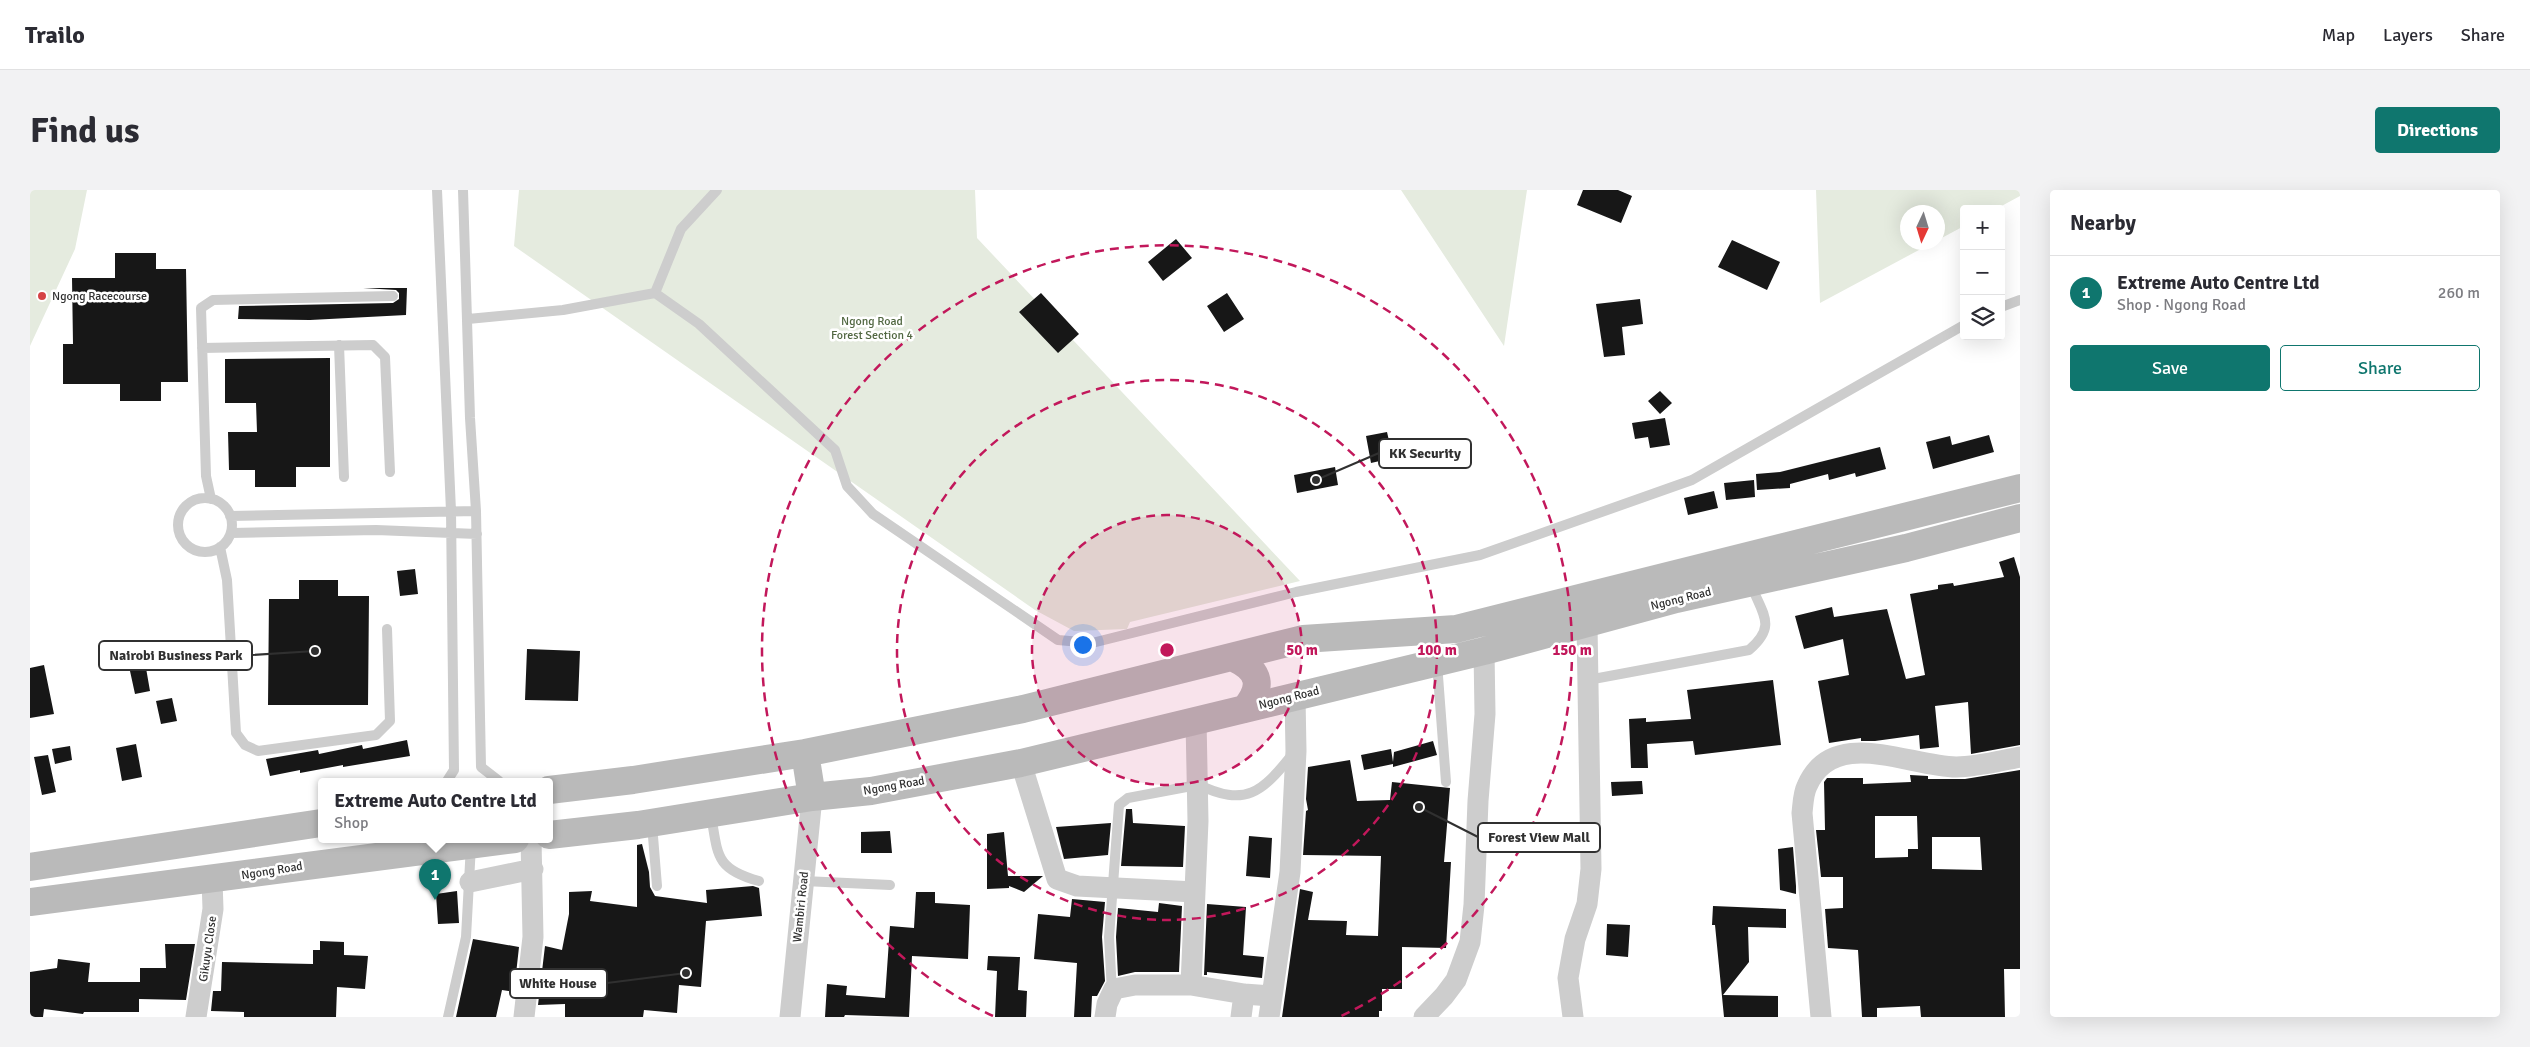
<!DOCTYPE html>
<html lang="en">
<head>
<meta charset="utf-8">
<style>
	body { margin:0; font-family:Signika,sans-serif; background:#f2f2f3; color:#2b2b33 }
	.controls { position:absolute; right:15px; top:15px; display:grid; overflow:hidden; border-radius:5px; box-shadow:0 5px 20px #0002 }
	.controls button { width:45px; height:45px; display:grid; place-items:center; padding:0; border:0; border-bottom:1px solid #e1e1e2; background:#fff; color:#2b2b33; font:25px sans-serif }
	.compass { position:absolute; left:1870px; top:15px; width:45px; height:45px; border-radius:50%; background:#fff; box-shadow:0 5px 20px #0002; rotate:184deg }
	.you { position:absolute; left:1052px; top:454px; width:18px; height:18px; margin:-12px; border:4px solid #fff; border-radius:50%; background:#1a73e8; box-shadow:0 0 0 8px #1a73e833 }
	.badge { display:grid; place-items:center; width:32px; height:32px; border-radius:50%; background:#0f766e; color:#fff; font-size:16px; font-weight:700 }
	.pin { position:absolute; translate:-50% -41px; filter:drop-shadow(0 1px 2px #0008) }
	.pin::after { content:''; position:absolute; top:26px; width:18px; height:15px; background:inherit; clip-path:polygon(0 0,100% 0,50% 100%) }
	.popup { position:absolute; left:288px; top:588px; width:235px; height:65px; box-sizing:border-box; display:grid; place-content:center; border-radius:5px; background:#fff; filter:drop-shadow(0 1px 4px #0005); font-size:16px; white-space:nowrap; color:#7c7c81 }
	.popup b { font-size:19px; color:#2b2b33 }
	.popup::after { content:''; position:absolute; left:50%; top:100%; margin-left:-10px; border:10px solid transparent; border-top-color:#fff }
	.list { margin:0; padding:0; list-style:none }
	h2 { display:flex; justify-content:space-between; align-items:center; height:65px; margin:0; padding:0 20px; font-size:21px }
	h2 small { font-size:16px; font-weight:400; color:#7c7c81 }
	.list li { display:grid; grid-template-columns:32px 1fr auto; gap:15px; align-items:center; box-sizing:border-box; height:75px; padding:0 20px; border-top:1px solid #e1e1e2 }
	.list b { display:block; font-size:19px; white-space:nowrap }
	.list p { margin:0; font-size:16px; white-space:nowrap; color:#7c7c81 }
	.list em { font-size:16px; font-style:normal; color:#7c7c81 }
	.actions { display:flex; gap:10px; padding:15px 20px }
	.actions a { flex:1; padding:11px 0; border:1px solid #0f766e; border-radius:5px; text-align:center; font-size:18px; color:#0f766e }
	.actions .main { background:#0f766e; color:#fff }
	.icon { flex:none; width:28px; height:28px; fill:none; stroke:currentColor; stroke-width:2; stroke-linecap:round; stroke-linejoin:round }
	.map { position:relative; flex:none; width:1990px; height:827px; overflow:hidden; border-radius:5px }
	header { display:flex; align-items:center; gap:30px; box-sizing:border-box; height:70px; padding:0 25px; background:#fff; border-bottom:1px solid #e1e1e2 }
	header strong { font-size:24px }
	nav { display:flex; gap:28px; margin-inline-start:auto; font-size:18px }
	.intro { display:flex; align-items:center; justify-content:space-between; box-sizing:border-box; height:120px; padding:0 30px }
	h1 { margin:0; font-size:35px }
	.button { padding:12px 22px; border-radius:5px; background:#0f766e; color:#fff; font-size:18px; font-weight:700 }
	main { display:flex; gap:30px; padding:0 30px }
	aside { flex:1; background:#fff; border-radius:5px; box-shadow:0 5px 20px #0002 }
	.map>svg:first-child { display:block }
</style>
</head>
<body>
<header>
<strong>Trailo</strong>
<nav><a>Map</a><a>Layers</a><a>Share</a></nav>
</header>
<div class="intro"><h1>Find us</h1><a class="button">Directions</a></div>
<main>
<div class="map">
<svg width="1990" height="827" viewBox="0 0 1990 827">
	<rect width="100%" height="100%" fill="#fff"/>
	<path fill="#e5ebdf" d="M 0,0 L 57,0 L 45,59 L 0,156 Z
		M 489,0 L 945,0 L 947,48 L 1270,391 L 1100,432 L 1097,439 L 1044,441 L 1005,420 L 484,56 Z
		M 1371,0 L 1497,0 L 1474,156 Z
		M 1786,0 L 1990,0 L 1990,6 L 1966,19 L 1934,19 L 1934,36 L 1908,50 L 1908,22 L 1878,22 L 1878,52 L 1902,53 L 1790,113 Z"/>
	<path fill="#171717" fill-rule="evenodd" d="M 1553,0 L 1588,0 L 1602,6 L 1591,33 L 1547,15 Z
		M 1146,49 L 1162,68 L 1133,91 L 1118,72 Z
		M 1702,50 L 1750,72 L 1737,100 L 1688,77 Z
		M 85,63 L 126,63 L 126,79 L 156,79 L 158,192 L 131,192 L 131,211 L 90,211 L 90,194 L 33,194 L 33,154 L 43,154 L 42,88 L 85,88 Z
		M 333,98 L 377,98 L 376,125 L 280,130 L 208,129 L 209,116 L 363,113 L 369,109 L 369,103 L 366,100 Z
		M 1011,103 L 1049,144 L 1028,163 L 989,122 Z
		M 1197,103 L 1214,129 L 1194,142 L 1177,116 Z
		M 1610,109 L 1613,134 L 1592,137 L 1595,165 L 1574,167 L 1566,114 Z
		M 300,168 L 300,277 L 266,277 L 266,297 L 225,297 L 225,280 L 199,280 L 198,242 L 227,242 L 226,213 L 195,213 L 195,169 Z
		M 1630,201 L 1642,213 L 1630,224 L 1618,211 Z
		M 1635,228 L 1640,255 L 1620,258 L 1618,247 L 1605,249 L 1602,233 Z
		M 1357,242 L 1363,268 L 1341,273 L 1336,246 Z
		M 1959,245 L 1964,262 L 1903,279 L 1896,252 L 1920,246 L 1922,255 Z
		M 1850,257 L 1856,279 L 1826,287 L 1825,283 L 1799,290 L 1798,284 L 1760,294 L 1760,298 L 1727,300 L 1726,284 L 1750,282 Z
		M 1305,277 L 1308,295 L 1267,303 L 1264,285 Z
		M 1724,290 L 1725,307 L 1696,310 L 1694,293 Z
		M 1684,301 L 1688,318 L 1658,325 L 1654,308 Z
		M 1984,367 L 1990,387 L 1990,555 L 1941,564 L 1938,512 L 1905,516 L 1909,557 L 1890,559 L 1889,545 L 1845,551 L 1831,551 L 1831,548 L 1799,553 L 1788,491 L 1819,485 L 1813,449 L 1774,459 L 1765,426 L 1802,417 L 1804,427 L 1857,419 L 1876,489 L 1895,485 L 1880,404 L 1908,399 L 1908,395 L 1923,393 L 1924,396 L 1974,387 L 1969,372 Z
		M 385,379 L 388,404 L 370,406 L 367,381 Z
		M 269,390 L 308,390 L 308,406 L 339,406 L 338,515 L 238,515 L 239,409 L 269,409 Z
		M 497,459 L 550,461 L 548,511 L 495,510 Z
		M 14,475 L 24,524 L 0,528 L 0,478 Z
		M 116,478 L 120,501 L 105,504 L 100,481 Z
		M 1743,490 L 1751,555 L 1665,565 L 1663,551 L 1617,554 L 1618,578 L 1601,578 L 1599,529 L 1616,528 L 1616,532 L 1661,529 L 1657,500 Z
		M 142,508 L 147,531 L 131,534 L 126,511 Z
		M 377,550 L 380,566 L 313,577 L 313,575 L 270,583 L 270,580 L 240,586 L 236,569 L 288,560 L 289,564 L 332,555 L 333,559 Z
		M 1403,551 L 1407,565 L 1363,577 L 1363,574 L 1334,580 L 1331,565 L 1361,559 L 1363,572 L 1364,562 Z
		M 106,554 L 112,587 L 92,591 L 86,558 Z
		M 40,556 L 42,570 L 25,574 L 22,559 Z
		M 18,565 L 26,602 L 12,605 L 4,567 Z
		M 1320,570 L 1327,611 L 1360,610 L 1362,592 L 1420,598 L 1414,672 L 1421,672 L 1416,758 L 1372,757 L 1372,799 L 1352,799 L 1352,821 L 1349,821 L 1349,827 L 1252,827 L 1270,699 L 1283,702 L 1278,730 L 1317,731 L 1316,745 L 1348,746 L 1351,666 L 1273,665 L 1276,621 L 1278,620 L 1276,609 L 1278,577 Z
		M 1990,580 L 1990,779 L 1974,779 L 1975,827 L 1891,827 L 1890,816 L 1847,818 L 1847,827 L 1832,827 L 1828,760 L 1798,758 L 1795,719 L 1813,718 L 1813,687 L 1791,687 L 1786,640 L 1795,640 L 1794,592 L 1797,588 L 1833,588 L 1833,594 L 1881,592 L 1880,585 L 1898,586 L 1898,589 L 1935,589 ZM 1845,626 L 1887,626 L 1888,659 L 1878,659 L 1878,667 L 1845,668 ZM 1902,647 L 1950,647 L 1952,680 L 1902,679 Z
		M 1612,591 L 1613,604 L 1582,606 L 1581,592 Z
		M 1096,619 L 1102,619 L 1103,633 L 1155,636 L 1153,677 L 1091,676 Z
		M 1081,633 L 1078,665 L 1034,669 L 1026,637 Z
		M 860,641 L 862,663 L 831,663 L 831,642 Z
		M 974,642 L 978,686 L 1013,686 L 994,702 L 979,696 L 979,698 L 957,699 L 957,644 Z
		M 1219,646 L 1242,648 L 1240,688 L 1216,686 Z
		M 612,654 L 619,682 L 620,697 L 625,706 L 677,713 L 676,700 L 723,696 L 729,698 L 732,726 L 676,731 L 671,797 L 649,795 L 647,823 L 614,820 L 613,827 L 535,827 L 535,814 L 508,815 L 515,756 L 532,760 L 539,724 L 539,702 L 562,701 L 560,711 L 607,717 L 607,655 Z
		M 1763,657 L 1766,696 L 1766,704 L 1750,700 L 1748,659 Z
		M 427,701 L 429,733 L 408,734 L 406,704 Z
		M 886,702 L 905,702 L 905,713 L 940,715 L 938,769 L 882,766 L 879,827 L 815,825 L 814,827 L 795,827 L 797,794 L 817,796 L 816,805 L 855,808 L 860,736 L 884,738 Z
		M 1042,709 L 1075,712 L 1072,747 L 1075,791 L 1067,806 L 1062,806 L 1061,827 L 1044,827 L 1047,773 L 1004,769 L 1008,724 L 1040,727 Z
		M 1129,713 L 1152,716 L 1149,782 L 1105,782 L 1088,786 L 1086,747 L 1088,718 L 1128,722 Z
		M 1177,714 L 1216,717 L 1213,765 L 1234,767 L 1232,788 L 1177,782 L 1177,785 L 1174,785 Z
		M 1683,716 L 1756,719 L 1756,738 L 1718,737 L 1719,772 L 1693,805 L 1748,806 L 1748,827 L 1694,827 L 1685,735 L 1682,735 Z
		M 1577,734 L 1600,735 L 1598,767 L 1576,765 Z
		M 443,749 L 489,757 L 484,802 L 472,800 L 466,827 L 426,827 Z
		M 290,751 L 314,752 L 314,765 L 338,766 L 335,799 L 307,797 L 306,827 L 214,827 L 214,822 L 181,821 L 183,801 L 191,801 L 192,772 L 283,774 L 283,760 L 290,760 Z
		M 135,754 L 165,754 L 156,810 L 109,809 L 109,822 L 54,822 L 53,824 L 14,819 L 13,827 L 0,827 L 0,782 L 27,778 L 28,769 L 60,773 L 58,792 L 110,792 L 110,778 L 136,778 Z
		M 958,766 L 990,767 L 988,800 L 997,801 L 996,827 L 965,827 L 967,781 L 957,780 Z"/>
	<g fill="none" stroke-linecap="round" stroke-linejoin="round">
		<path stroke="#cdcdcd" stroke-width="10" d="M 407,0 L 421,321 L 424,580 L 417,591
			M 433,0 L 440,228 L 446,321 L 451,577 L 469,591
			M 625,103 L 651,39 L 687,0
			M 1971,117 L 1990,110
			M 438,129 L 533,120 L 625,103 L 669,134 L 805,260 L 817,296 L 843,324 L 1028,450 L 1062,453 L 1266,402 L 1450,365 L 1662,290 L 1934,135
			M 309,155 L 314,287
			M 172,158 L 343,155 L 355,167 L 360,282
			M148 335a27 27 0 1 1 54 0a27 27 0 1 1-54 0Z
			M 181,309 L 176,286 L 171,118 L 183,110 L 363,106
			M 200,326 L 446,321
			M 201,343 L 346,340 L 447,344
			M 190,357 L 197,390 L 206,543 L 215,555 L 228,561 L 346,545 L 360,531 L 357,439
			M 1407,473 L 1416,592
			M 1558,490 L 1719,460 C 1747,436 1733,425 1721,395
			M 1167,594 C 1216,618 1232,602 1262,565
			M 681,625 C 688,665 685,679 729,691
			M 622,634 L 627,696
			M 774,691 L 860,695
			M 1082,802 L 1079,747 L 1089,615 L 1098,608 L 1167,595
			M 418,827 L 436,747 L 441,655"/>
		<path stroke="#cdcdcd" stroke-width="21" d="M 1166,530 L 1168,631 L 1161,795 L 1214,804 L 1241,806
			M 991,573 L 1027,689 L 1047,696 L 1165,702
			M 440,692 L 503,679
			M 166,827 L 183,719 L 182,690
			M 494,827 L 503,747 L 501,649
			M 760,827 L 782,607
			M 1075,827 L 1077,814 L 1084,799 L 1105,795 L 1161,795
			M 1211,827 L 1214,804
			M 1239,827 L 1260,682 L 1266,561 L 1265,507
			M 1394,827 L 1414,806 L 1426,790 L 1440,752 L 1444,715 L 1448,611 L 1455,524 L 1454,461
			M 1543,827 L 1538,788 L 1545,749 L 1557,714 L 1561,679 L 1557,435
			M 1791,827 L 1772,623 C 1773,615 1773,604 1777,596 C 1803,536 1878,576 1926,577 C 1947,577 1969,571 1990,567"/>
		<path stroke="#bababa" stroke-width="28" d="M 1204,468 C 1231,481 1233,497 1215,519
			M 775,563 L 782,607
			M 519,600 L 603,590 L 775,563 L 993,519 L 1273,449 L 1426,439 L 1990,298
			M 519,645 L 608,635 L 782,607 L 841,601 L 991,573 L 1454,461 L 1646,409 L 1876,358 L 1990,328
			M 0,677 L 291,633
			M 0,712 L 485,649"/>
	</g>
	<circle cx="1137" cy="460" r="135" fill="#c2185b" fill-opacity=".12"/>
	<g fill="none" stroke="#c2185b" stroke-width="2.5" stroke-dasharray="9 6">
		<circle cx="1137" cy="460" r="135"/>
		<circle cx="1137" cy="460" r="270"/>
		<path d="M963 826A405 405 0 1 1 1311 826"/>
	</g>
	<circle fill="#d54346" stroke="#fff" stroke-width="2" cx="12" cy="106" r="5"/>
	<g text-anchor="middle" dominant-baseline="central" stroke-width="5" stroke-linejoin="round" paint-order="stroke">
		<g font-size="12" fill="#303030" stroke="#fff" text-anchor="start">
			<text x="22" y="106">Ngong Racecourse</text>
		</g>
		<g font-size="12" fill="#516741" stroke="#fff">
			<text x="842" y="131">Ngong Road<tspan x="842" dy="14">Forest Section 4</tspan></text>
		</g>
		<g font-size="12" fill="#303030" stroke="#fff">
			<text transform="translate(1651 409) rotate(-14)">Ngong Road</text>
			<text transform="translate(1259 508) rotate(-14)">Ngong Road</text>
			<text transform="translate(864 596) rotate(-10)">Ngong Road</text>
			<text transform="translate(242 681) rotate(-9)">Ngong Road</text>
			<text transform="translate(771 717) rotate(-84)">Wambiri Road</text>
			<text transform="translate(178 759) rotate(-82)">Gikuyu Close</text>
		</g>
	</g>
	<circle cx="1137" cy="460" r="8" fill="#c2185b" stroke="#fff" stroke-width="2.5"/>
	<g font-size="15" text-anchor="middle" font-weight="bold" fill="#c2185b" stroke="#fff" stroke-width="5" stroke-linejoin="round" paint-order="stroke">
		<text x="1272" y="465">50 m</text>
		<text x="1407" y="465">100 m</text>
		<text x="1542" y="465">150 m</text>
	</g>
	<path fill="none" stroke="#303030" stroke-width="2" d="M1286 290L1349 263M285 461L222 465M1389 617L1448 647M656 783L577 793"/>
	<g fill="#303030" stroke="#fff" stroke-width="2">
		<circle cx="1286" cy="290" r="5"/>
		<circle cx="285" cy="461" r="5"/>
		<circle cx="1389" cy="617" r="5"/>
		<circle cx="656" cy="783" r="5"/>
	</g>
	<g fill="#fff" stroke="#303030" stroke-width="2">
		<rect x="1349" y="249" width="92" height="29" rx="5"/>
		<rect x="69" y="451" width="153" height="29" rx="5"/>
		<rect x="1448" y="633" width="122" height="29" rx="5"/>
		<rect x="480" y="779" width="97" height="29" rx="5"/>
	</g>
	<g font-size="14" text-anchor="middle" font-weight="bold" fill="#303030">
		<text x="1395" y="268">KK Security</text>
		<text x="146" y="470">Nairobi Business Park</text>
		<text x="1509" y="652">Forest View Mall</text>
		<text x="528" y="798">White House</text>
	</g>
</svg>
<div class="controls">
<button>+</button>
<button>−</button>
<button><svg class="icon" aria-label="layers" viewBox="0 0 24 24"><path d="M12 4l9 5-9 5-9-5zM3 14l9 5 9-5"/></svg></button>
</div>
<svg class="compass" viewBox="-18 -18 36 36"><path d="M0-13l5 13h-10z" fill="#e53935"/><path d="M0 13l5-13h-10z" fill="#7c7c81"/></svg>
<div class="you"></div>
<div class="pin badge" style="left:405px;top:710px">1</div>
<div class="popup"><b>Extreme Auto Centre Ltd</b>Shop</div>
</div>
<aside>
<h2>Nearby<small></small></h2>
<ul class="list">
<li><span class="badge">1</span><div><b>Extreme Auto Centre Ltd</b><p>Shop · Ngong Road</p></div><em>260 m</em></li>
</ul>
<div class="actions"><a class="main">Save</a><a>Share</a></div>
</aside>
</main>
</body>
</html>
